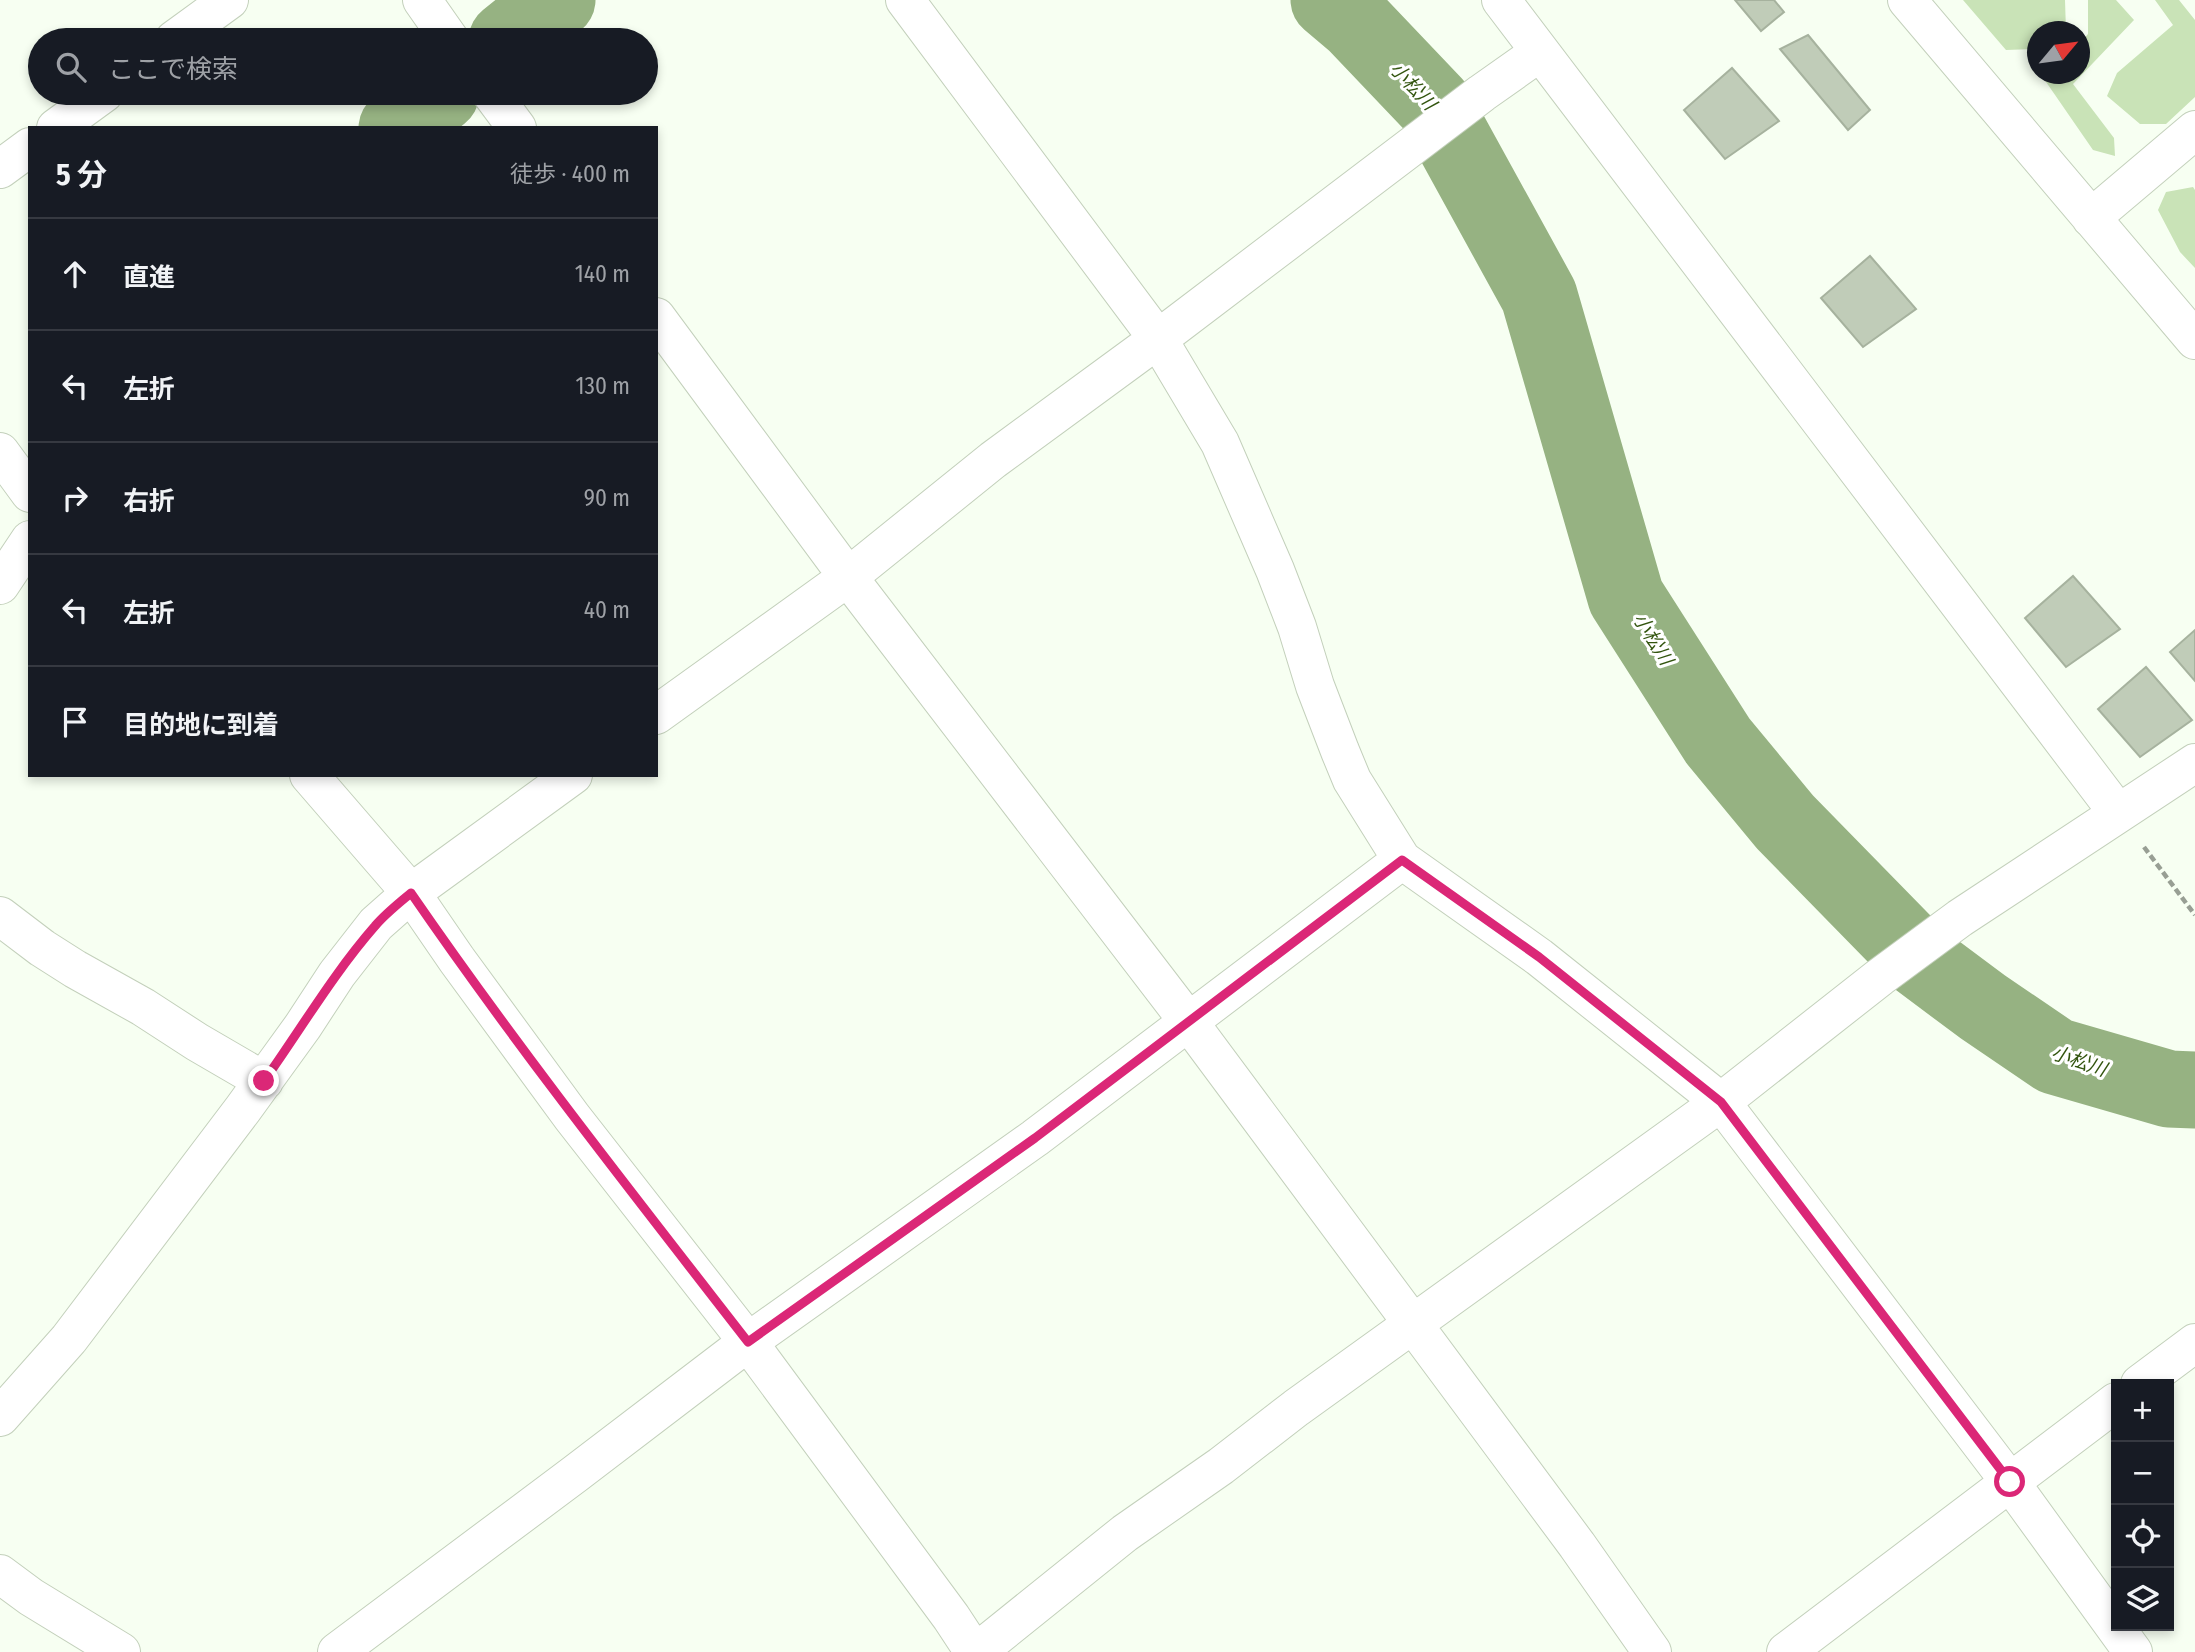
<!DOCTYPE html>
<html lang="ja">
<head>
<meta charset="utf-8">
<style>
	body { margin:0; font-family:"Fira Sans Condensed","Noto Sans JP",sans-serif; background:#20242c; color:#f1f3f6 }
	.controls { position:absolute; right:21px; bottom:21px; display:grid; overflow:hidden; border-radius:0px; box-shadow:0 4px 10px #0003 }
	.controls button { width:63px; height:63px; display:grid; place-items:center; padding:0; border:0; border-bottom:2px solid #363941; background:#171b24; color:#f1f3f6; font:35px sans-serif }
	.compass { position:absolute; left:2027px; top:21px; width:63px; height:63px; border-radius:50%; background:#171b24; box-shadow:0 4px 10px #0003; rotate:61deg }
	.stop { position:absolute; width:21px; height:21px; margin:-16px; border:5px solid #db2777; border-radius:50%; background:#fff }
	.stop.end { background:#db2777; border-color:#fff; box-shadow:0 2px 7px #0008 }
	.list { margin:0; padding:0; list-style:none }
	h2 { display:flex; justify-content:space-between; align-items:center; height:91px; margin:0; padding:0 28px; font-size:30px }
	h2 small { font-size:23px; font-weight:400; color:#9ea1a6 }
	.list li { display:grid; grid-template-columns:46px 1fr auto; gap:21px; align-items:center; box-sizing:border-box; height:112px; padding:0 28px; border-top:2px solid #363941 }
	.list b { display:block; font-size:26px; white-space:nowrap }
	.list em { font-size:23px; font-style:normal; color:#9ea1a6 }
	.icon { flex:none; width:38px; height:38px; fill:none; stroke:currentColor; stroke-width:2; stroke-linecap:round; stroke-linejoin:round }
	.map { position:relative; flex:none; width:2195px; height:1652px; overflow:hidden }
	.search { position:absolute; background:#171b24; box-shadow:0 4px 10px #0003; left:28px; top:28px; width:630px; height:77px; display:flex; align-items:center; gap:18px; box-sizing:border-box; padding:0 24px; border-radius:38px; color:#9ea1a6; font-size:26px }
	.panel { position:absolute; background:#171b24; box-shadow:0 4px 10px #0003; left:28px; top:126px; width:630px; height:651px; border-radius:0px }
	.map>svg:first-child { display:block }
</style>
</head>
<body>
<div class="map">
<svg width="2195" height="1652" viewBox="0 0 2195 1652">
	<rect width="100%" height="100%" fill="#f7fff2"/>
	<path fill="#c9e3b7" d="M 1963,0 L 2065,0 L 2066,31 L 2038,32 L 2037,49 L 2006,50 Z
		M 2088,0 L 2116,0 L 2134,20 L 2073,84 L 2114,138 L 2115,156 L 2093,150 L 2044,79 L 2049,74 L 2080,74 L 2080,43 L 2088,34 Z
		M 2155,0 L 2179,0 L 2195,20 L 2195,97 L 2166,124 L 2140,124 L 2107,96 L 2117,73 L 2173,25 Z
		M 2193,187 L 2195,190 L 2195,268 L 2180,252 L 2158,210 L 2166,192 Z"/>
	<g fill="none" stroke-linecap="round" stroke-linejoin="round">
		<path stroke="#96b282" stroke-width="77" d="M 1329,0 L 1355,22 L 1434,105 L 1539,296 L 1626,597 L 1718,741 L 1785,822 L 1920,960 L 1983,1007 L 2055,1056 L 2169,1089 L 2195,1090
			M 507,40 L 557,0
			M 397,128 L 441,93"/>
	</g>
	<path fill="#c0ccb8" stroke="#a6b29e" stroke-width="2" d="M 1735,0 L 1774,0 L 1784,12 L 1761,31 Z
		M 1808,35 L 1870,110 L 1848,130 L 1780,49 Z
		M 1732,68 L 1779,121 L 1725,159 L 1684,110 Z
		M 1870,256 L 1916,309 L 1863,347 L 1821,298 Z
		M 2073,576 L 2120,629 L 2066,667 L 2025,618 Z
		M 2195,630 L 2195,681 L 2170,652 Z
		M 2146,667 L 2192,720 L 2140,757 L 2098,709 Z"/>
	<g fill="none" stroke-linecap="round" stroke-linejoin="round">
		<g stroke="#c3d0bb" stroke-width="40">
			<path id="minor" d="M 422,0 L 450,40
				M 905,0 L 1158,339 L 1220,443 L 1275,570 L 1297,627 L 1315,686 L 1340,751 L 1352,780 L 1402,860 L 1539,957 L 1721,1102 L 2010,1482 L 2133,1652
				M 1501,0 L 2118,813
				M 1907,0 L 2195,340
				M 174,40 L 229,0
				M 491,93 L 517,128
				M 56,128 L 104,93
				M 0,169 L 30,147
				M 2091,218 L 2195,130
				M 656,317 L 848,577 L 1188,1021 L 1577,1545 L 1652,1652
				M 0,452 L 30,493
				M 0,585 L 30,540
				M 656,715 L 848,577 L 993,460 L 1158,339 L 1482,93 L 1540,52
				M 309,775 L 411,893 L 457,960 L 572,1117 L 748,1342 L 951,1617 L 974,1652
				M 0,916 L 42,948 L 75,969 L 143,1007 L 197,1042 L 264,1081
				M 2140,1384 L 2195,1343
				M 0,1417 L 69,1339 L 243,1109 L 303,1026 L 337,974 L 376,924 L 411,893 L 573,775
				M 0,1574 L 31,1597 L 121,1652
				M 337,1652 L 575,1474 L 748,1342 L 1035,1138 L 1402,860
				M 977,1652 L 1125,1533 L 1221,1466 L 1296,1408 L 1721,1102 L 1880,977 L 1960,918 L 2195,763
				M 1786,1652 L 2116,1402"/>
		</g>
		<path stroke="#989f94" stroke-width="4.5" stroke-dasharray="7 3.5" stroke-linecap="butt" d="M 2144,847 L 2195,915"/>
		<use href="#minor" stroke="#fff" stroke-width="38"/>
	</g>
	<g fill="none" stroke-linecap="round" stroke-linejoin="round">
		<path stroke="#db2777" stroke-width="9" d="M 264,1081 C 301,1029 333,974 375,926 C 385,914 399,903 411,893 C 517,1047 633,1194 748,1342 L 1035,1138 L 1402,860 L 1539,957 L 1721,1102 L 2010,1482"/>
	</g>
	<g text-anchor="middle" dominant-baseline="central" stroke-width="6" stroke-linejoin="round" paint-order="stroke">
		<g font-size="19" font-style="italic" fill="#33550f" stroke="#fff">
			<text transform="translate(1413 86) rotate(47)">小松川</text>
			<text transform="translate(1653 639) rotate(58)">小松川</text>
			<text transform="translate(2079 1061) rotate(19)">小松川</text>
		</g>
	</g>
</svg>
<div class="controls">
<button>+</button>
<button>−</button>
<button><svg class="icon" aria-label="locate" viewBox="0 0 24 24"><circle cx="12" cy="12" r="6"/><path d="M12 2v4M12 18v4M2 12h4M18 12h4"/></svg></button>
<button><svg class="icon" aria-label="layers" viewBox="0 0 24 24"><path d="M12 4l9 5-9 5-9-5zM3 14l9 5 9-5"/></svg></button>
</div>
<svg class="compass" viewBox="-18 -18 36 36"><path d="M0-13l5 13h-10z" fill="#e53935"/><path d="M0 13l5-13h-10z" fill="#9ea1a6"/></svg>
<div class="stop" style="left:2010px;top:1482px"></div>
<div class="stop end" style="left:264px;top:1081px"></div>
<div class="search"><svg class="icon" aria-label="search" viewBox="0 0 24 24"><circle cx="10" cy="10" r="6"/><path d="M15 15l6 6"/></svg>ここで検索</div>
<section class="panel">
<h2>5 分<small>徒歩 · 400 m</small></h2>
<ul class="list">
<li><svg class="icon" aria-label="ahead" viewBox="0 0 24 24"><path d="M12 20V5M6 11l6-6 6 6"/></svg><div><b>直進</b></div><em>140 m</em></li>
<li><svg class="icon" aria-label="left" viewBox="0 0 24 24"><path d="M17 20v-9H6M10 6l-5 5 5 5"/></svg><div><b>左折</b></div><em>130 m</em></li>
<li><svg class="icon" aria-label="right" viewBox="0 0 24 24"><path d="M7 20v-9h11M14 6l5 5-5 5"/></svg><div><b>右折</b></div><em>90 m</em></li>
<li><svg class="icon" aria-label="left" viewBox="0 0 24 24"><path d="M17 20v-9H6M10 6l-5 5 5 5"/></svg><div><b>左折</b></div><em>40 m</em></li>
<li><svg class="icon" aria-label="arrive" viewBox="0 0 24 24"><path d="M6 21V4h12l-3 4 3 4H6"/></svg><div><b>目的地に到着</b></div></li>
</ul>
</section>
</div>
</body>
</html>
